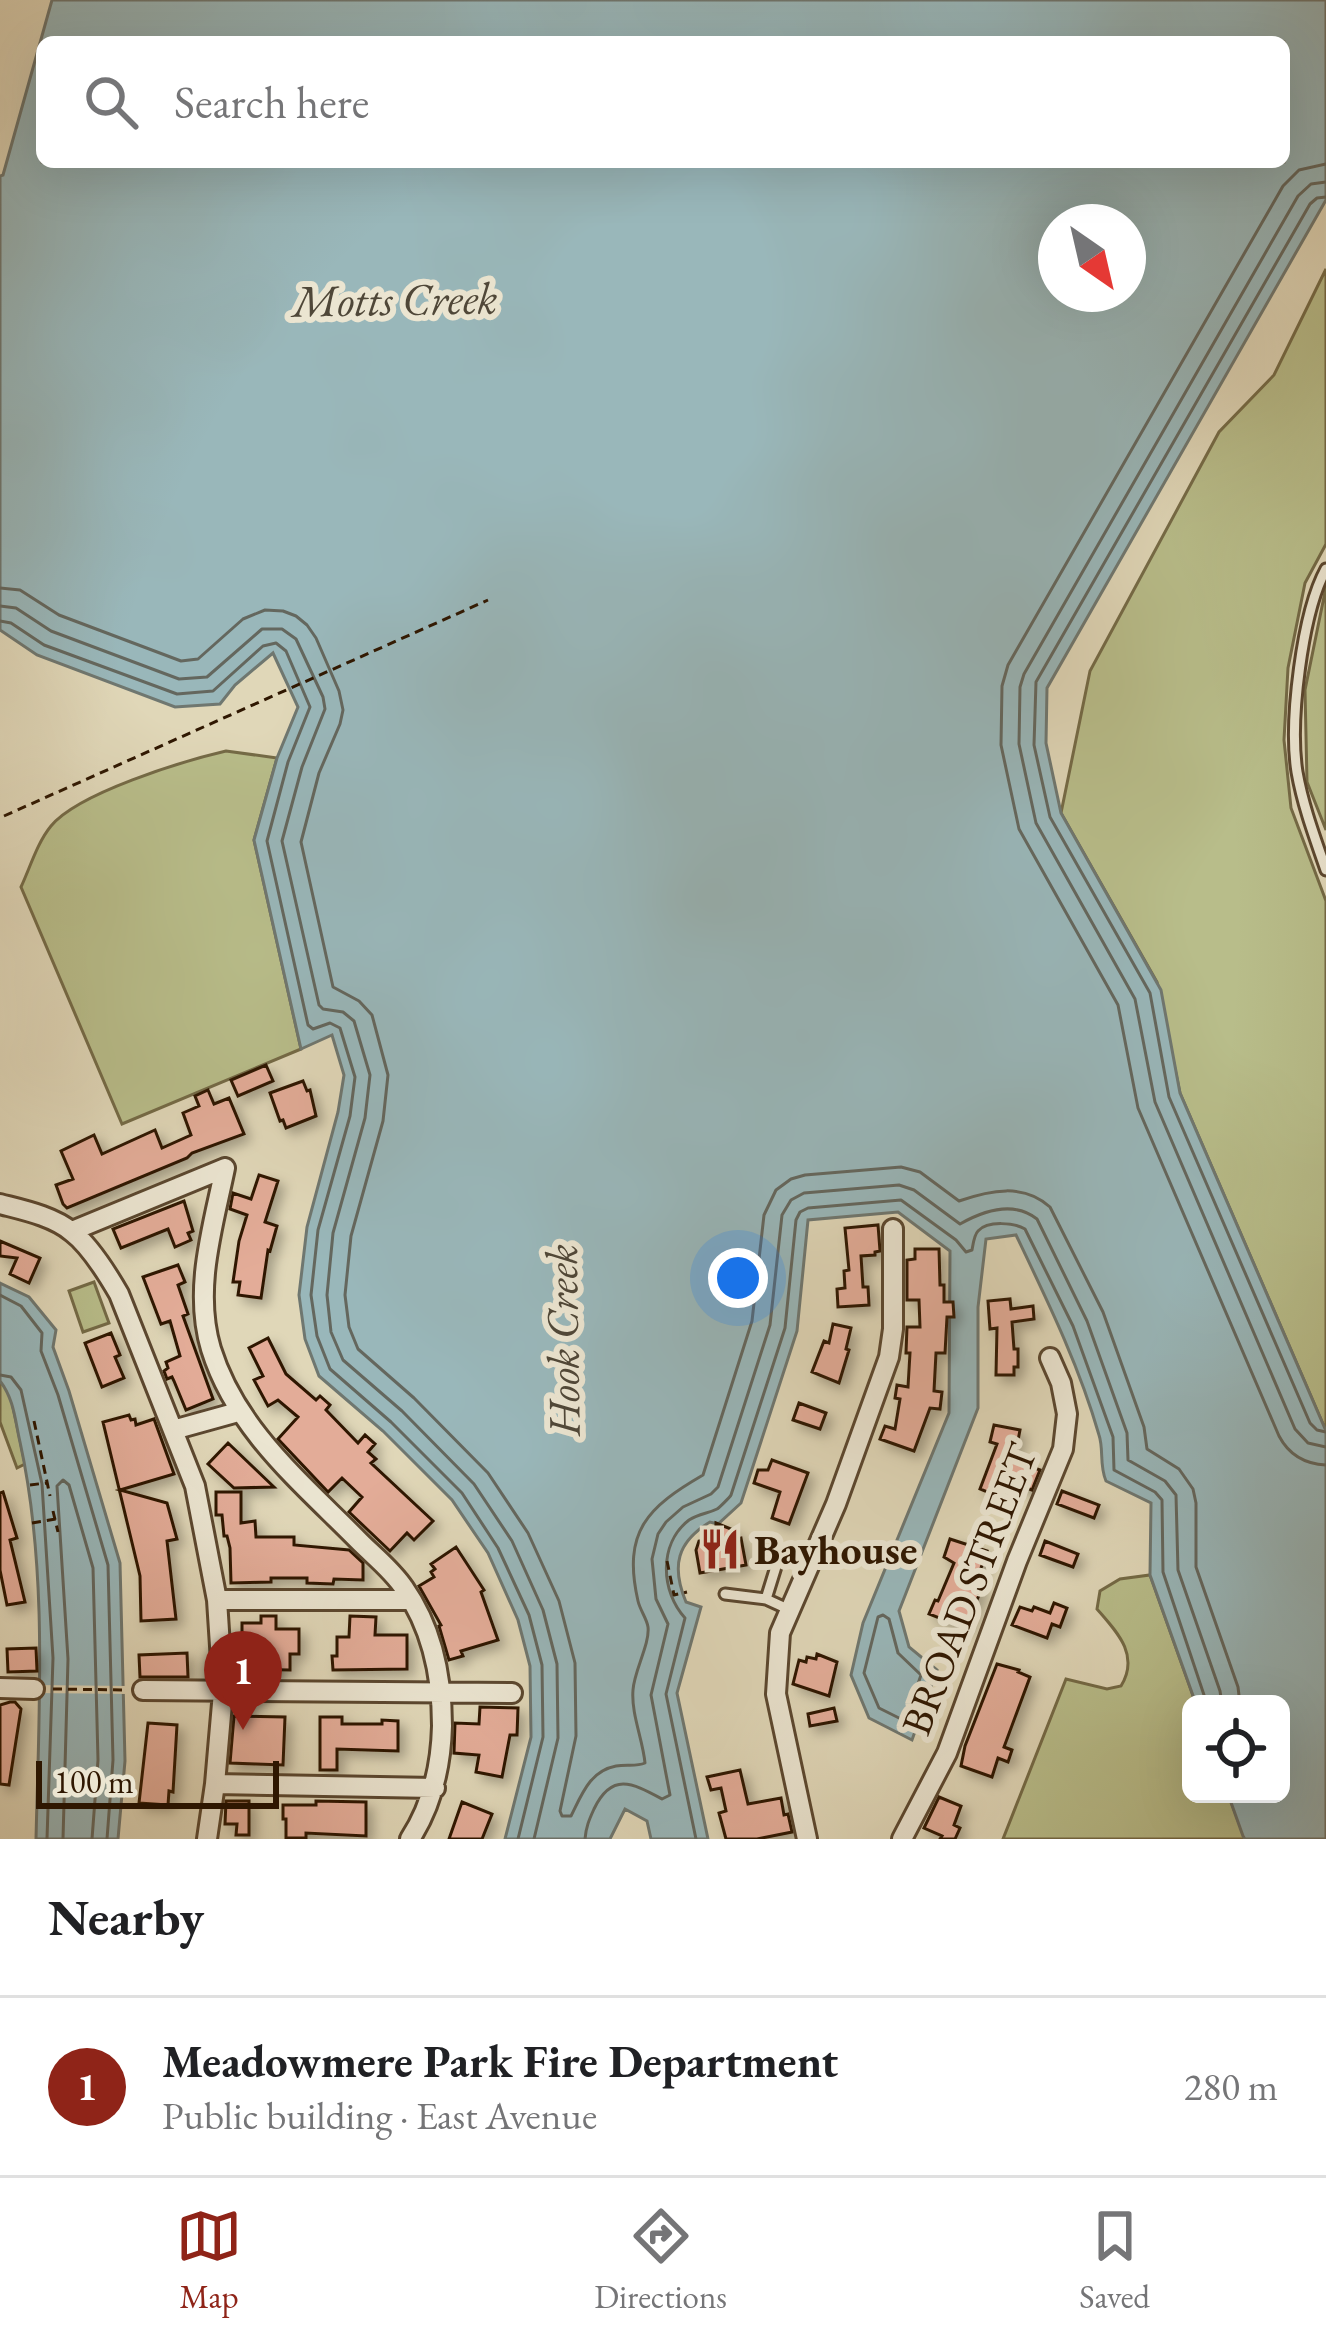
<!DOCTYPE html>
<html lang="en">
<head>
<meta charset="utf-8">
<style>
	body { margin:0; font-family:"EB Garamond",serif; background:#f6f6f6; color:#202124 }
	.controls { position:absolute; right:36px; bottom:36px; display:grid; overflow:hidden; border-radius:18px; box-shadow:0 12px 48px #0002 }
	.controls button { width:108px; height:108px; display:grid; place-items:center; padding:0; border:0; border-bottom:3px solid #e0e0e0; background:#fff; color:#202124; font:60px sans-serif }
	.compass { position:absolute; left:1038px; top:204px; width:108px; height:108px; border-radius:50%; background:#fff; box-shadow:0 12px 48px #0002; rotate:146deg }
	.scale { position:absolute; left:36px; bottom:30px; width:243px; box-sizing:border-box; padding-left:12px; border:6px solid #2f1701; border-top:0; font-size:33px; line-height:42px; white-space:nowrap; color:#2f1701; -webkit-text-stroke:9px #ebe5d1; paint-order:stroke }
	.you { position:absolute; left:738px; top:1278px; width:42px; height:42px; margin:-30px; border:9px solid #fff; border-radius:50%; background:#1a73e8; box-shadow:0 0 0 18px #1a73e833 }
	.badge { display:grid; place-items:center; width:78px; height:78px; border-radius:50%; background:#8f2418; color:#fff; font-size:39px; font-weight:700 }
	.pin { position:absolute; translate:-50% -99px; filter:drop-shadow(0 3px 6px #0008) }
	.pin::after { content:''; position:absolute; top:63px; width:42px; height:36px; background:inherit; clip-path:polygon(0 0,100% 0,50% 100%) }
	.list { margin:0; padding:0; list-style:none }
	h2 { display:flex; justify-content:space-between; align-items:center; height:156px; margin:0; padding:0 48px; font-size:51px }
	h2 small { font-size:39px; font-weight:400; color:#757577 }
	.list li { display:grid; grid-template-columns:78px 1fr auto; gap:36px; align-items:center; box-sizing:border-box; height:180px; padding:0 48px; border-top:3px solid #e0e0e0 }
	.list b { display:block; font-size:45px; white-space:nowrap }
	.list p { margin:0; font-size:39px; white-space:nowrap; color:#757577 }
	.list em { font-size:39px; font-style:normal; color:#757577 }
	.icon { flex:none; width:66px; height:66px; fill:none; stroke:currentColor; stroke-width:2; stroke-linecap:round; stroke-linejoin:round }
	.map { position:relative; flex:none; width:1326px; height:1839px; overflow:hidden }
	.search { position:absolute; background:#fff; box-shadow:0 12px 48px #0002; left:36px; right:36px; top:36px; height:132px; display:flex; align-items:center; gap:30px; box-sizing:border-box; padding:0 42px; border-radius:18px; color:#757577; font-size:45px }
	.sheet { height:336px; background:#fff }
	nav { display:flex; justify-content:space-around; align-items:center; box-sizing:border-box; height:168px; border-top:3px solid #e0e0e0; background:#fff; font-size:33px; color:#757577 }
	nav a { display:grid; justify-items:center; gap:6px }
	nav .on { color:#8f2418 }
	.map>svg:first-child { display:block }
</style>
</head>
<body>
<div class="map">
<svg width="1326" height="1839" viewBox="0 0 1326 1839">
	<defs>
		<filter id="shadow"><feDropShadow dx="6" dy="6" stdDeviation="6" flood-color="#0004"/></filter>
	</defs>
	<rect width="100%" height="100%" fill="#e0d7b8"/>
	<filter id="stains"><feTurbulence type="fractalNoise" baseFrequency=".00167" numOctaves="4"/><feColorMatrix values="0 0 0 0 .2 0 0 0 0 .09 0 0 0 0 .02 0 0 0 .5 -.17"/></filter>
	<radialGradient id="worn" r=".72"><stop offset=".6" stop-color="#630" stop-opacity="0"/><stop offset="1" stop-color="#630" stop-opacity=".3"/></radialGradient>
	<path fill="#b8bd8a" stroke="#746a46" stroke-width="3" d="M 1326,269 L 1326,544 L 1305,583 L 1288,668 L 1284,740 L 1291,808 L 1326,901 L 1326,1431 L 1180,1093 L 1157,982 L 1061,813 L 1090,671 L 1219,432 L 1274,375 Z
		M 1326,587 L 1326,830 L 1307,782 L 1305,690 Z
		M 226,751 L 277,758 L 254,840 L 301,1049 L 122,1124 L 21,887 C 30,868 37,843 51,826 C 78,793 183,761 226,751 Z
		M 94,1282 L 109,1323 L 83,1332 L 69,1291 Z
		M 0,1381 L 10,1393 L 25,1464 L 17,1468 L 0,1422 Z
		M 1150,1575 L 1196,1704 L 1191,1704 L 1191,1794 L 1228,1794 L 1245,1839 L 1003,1839 L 1066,1679 L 1107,1689 L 1121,1686 C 1140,1655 1117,1632 1097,1609 L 1100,1591 L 1120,1579 Z"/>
	<path fill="#99b7ba" stroke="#6f7770" stroke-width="3" fill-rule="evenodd" d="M 52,0 L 1326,0 L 1326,200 L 1047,688 L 1046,743 L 1061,813 L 1161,990 L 1180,1093 L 1326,1431 L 1326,1839 L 1245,1839 L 1243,1836 L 1228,1794 L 1281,1794 L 1281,1704 L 1196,1704 L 1150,1575 L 1151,1503 L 1106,1481 C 1099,1465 1104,1450 1099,1435 C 1079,1365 1047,1300 1016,1235 L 986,1239 L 978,1307 L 978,1408 L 899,1611 L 909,1647 L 937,1670 L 912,1740 L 869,1718 L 851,1675 L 863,1623 L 949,1413 L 950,1251 L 898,1212 L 808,1220 L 797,1331 L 741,1503 L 718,1524 L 710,1522 C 677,1542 671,1566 686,1602 L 701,1607 L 677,1693 L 708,1839 L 651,1839 L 647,1821 L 625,1809 L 610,1839 L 505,1839 L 531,1737 L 530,1666 L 518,1620 L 488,1553 L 452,1500 L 383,1431 L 319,1376 L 305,1339 L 299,1295 L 307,1227 L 338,1112 L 344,1075 L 332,1035 L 301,1049 L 254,840 L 277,758 L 298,707 L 273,653 L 235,685 L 220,704 L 175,707 L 37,655 L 0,630 L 0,176 L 3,175 ZM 42,42 L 1284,42 L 1284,162 L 42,162 ZM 1056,222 L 1128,222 L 1128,294 L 1056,294 Z
		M 0,1283 L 29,1297 L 56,1330 L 53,1347 L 69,1391 L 120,1563 L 125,1761 L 118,1839 L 36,1839 C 39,1708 48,1570 20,1442 C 15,1420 14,1399 0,1381 Z"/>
	<path fill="#e0d7b8" d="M 34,1685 L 128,1686 L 128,1694 L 34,1693 Z"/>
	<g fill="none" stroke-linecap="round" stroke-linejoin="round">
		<path stroke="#64675e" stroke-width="3" d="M 1326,164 L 1299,170 L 1283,186 L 1008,665 L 1002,686 L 1001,745 L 1019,829 L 1118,1005 L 1138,1108 L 1279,1436 C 1289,1455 1304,1464 1326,1465
			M 1326,182 L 1311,184 L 1298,196 L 1024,674 L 1020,687 L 1019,744 L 1036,823 L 1135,999 L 1155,1102 L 1295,1429 L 1308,1443 L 1326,1447
			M 1326,197 L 1317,198 L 1310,204 L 1036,682 L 1034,745 L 1050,817 L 1150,993 L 1169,1097 L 1310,1423 L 1317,1430 L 1326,1432
			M 0,588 L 20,590 L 59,615 L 181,661 L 198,659 L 243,619 L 265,610 L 283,611 L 296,616 L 307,625 L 316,638 L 339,691 L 343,710 L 340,724 L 319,773 L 301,842 L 333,987 L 359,1001 L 372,1015 L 388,1075 L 383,1121 L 351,1236 L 345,1295 L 349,1327 L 358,1349 L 414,1398 L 488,1473 L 528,1533 L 559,1601 L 575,1663 L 576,1736 L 560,1811 L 562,1816 L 571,1816 C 582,1794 590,1771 616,1766 C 627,1764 636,1767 645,1763 C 643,1740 631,1714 633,1690 C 634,1671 650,1644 648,1627 C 647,1619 640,1610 638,1601 C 622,1531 648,1507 703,1475 L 752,1321 L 764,1215 L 776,1190 L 791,1179 L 805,1175 L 901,1167 L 920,1172 L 959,1201 C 990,1190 1024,1183 1050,1207 L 1103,1312 L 1144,1427 L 1147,1449 L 1179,1469 L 1193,1489 L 1196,1503 L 1196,1567 L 1238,1687 L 1240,1704
			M 0,606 L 16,608 L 51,631 L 179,679 L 207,677 L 262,629 L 282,629 L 296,639 L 323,697 L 325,709 L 302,767 L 282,841 L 319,1005 L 323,1009 L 343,1012 L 354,1021 L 370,1075 L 365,1118 L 333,1233 L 327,1295 L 331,1332 L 343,1360 L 402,1411 L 474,1484 L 512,1541 L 543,1610 L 557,1664 L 558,1738 L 534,1839
			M 0,621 L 11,623 L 44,645 L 177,694 L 213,691 L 263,646 L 276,643 L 286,651 L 310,707 L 288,762 L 267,841 L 308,1025 L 313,1029 L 330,1023 L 340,1028 L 355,1077 L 350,1116 L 318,1230 L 311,1295 L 317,1336 L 330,1369 L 391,1422 L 462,1493 L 498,1548 L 529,1615 L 542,1665 L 543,1737 L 518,1839
			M 0,1295 L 21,1306 L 42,1333 L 41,1351 L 58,1395 L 108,1565 L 113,1760 L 107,1839
			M 0,1375 L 11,1377 L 21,1390 L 42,1484 L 53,1658 L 47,1839
			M 883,1615 L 889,1619 L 898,1653 L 921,1675 L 907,1716 L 903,1720 L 879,1708 L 864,1673 L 878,1617 Z
			M 63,1839 L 68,1659 L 57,1486 L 63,1480 L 69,1485 L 93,1568 L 98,1760 L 92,1839
			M 585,1839 C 586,1827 589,1820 594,1809 C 612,1772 632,1783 662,1799 L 670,1795 L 651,1695 L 668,1624 L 656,1599 L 652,1559 L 658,1534 L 666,1522 L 683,1507 L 711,1494 L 718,1487 L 770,1325 L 782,1215 L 791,1200 L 804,1193 L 899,1185 L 914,1190 L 960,1224 C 983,1211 1013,1200 1037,1219 L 1087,1321 L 1127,1433 L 1128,1460 L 1165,1481 L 1176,1495 L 1178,1570 L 1220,1691 L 1222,1704
			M 696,1839 L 666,1694 L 685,1618 C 661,1592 658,1544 689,1520 C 700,1513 707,1514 717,1509 C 719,1508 730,1497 731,1495 L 785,1328 L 796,1220 L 800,1212 L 808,1208 L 901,1200 L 956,1240 L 966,1252 L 972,1250 C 973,1245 974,1235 978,1231 C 988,1220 1015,1223 1025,1229 L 1073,1326 L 1113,1437 L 1114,1470 L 1155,1492 L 1162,1500 L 1163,1572 L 1207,1704"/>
	</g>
	<path fill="#e3ac98" stroke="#2f1701" stroke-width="3" filter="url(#shadow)" d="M 266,1065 L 273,1081 L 238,1096 L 231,1080 Z
		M 303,1081 L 307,1091 L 310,1090 L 316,1116 L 286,1128 L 283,1120 L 280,1121 L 270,1093 Z
		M 208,1090 L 214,1104 L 229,1098 L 244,1134 L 192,1153 L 187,1158 L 67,1208 L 63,1204 L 56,1185 L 73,1179 L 61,1151 L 94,1135 L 102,1154 L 155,1130 L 162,1148 L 191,1135 L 183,1113 L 199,1106 L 195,1096 Z
		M 259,1175 L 278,1181 L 265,1222 L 277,1226 L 270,1251 L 268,1250 L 261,1298 L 238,1295 L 240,1282 L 233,1282 L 239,1241 L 247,1215 L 230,1209 L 233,1193 L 251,1199 Z
		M 184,1201 L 193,1231 L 188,1233 L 191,1240 L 175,1247 L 168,1229 L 121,1248 L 113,1229 Z
		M 878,1225 L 880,1251 L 875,1252 L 875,1255 L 861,1256 L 863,1287 L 868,1287 L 869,1305 L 838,1307 L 837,1289 L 845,1288 L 844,1271 L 849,1270 L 845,1228 Z
		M 0,1241 L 40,1258 L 29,1283 L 10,1274 L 17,1258 L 0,1256 Z
		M 915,1249 L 939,1249 L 940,1285 L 944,1285 L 944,1302 L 953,1302 L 954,1317 L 947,1317 L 945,1353 L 936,1353 L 934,1391 L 942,1392 L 940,1409 L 930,1408 L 914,1451 L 880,1439 L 885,1426 L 895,1429 L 900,1399 L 895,1398 L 897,1385 L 908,1387 L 910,1353 L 906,1353 L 907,1327 L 920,1327 L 919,1300 L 907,1300 L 907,1260 L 915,1259 Z
		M 178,1265 L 185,1282 L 178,1285 L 188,1314 L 183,1316 L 213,1399 L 186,1410 L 174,1381 L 172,1377 L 167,1379 L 164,1371 L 168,1368 L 166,1362 L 180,1356 L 170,1321 L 161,1324 L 143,1277 Z
		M 1010,1299 L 1011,1309 L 1033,1306 L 1034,1319 L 1012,1322 L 1014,1349 L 1018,1349 L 1018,1367 L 1014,1367 L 1014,1375 L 996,1375 L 997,1328 L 990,1329 L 988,1301 Z
		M 833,1324 L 851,1328 L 846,1349 L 849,1350 L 839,1383 L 812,1372 L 824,1341 L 829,1343 Z
		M 111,1333 L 120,1355 L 115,1357 L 124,1378 L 102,1387 L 85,1343 Z
		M 268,1338 L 286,1374 L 316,1400 L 320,1396 L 330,1405 L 326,1410 L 358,1443 L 365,1435 L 375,1444 L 368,1452 L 376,1459 L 371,1463 L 433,1521 L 414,1540 L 407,1533 L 390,1551 L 349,1512 L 362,1497 L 342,1478 L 328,1492 L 278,1439 L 298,1417 L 278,1400 L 268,1406 L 254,1380 L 263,1376 L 249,1348 Z
		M 799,1403 L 826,1413 L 820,1429 L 793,1420 Z
		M 129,1415 L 131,1420 L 135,1419 L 136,1425 L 154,1419 L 174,1474 L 120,1490 L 167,1503 L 177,1539 L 167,1541 L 176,1619 L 141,1621 L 140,1576 L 103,1422 Z
		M 994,1425 L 1020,1430 L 1014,1461 L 1040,1470 L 1032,1490 L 1008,1481 L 1003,1495 L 998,1493 L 997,1496 L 980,1489 L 997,1444 L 990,1442 Z
		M 228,1443 L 274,1487 L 234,1488 L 208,1464 Z
		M 772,1460 L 808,1473 L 789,1524 L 772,1518 L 780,1492 L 754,1483 L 758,1470 L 768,1470 Z
		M 1062,1491 L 1099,1505 L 1094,1518 L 1057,1504 Z
		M 3,1492 L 17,1538 L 10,1540 L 25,1602 L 7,1605 L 0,1570 L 0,1493 Z
		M 216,1492 L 241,1492 L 241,1523 L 255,1521 L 256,1537 L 294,1537 L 294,1545 L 349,1550 L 363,1563 L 363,1580 L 334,1579 L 333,1584 L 307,1583 L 307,1578 L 271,1578 L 271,1582 L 231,1583 L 230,1548 L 227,1536 L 224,1536 L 222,1515 L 216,1515 Z
		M 716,1523 L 736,1531 L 737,1539 L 741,1538 L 746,1565 L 700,1573 L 696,1550 L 699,1541 L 716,1538 Z
		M 950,1539 L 987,1551 L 975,1585 L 982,1588 L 965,1628 L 929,1614 L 935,1600 L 938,1601 L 954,1563 L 944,1557 Z
		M 1045,1541 L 1078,1554 L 1073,1567 L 1040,1555 Z
		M 456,1547 L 484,1590 L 481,1592 L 498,1640 L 461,1651 L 463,1656 L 449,1660 L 439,1626 L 441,1625 L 419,1586 L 434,1577 L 431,1572 L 435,1569 L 431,1564 Z
		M 1054,1603 L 1067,1608 L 1060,1627 L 1052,1624 L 1047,1638 L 1012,1625 L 1020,1607 L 1032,1611 L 1034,1607 L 1050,1613 Z
		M 261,1616 L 276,1616 L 276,1629 L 299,1629 L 299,1654 L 290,1654 L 290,1670 L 235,1669 L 234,1635 L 242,1635 L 242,1623 L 261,1623 Z
		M 350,1616 L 376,1617 L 375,1635 L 407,1635 L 407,1669 L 333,1670 L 332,1656 L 337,1656 L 337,1637 L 349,1637 Z
		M 36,1648 L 37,1671 L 8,1672 L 7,1649 Z
		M 187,1653 L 188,1677 L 140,1677 L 139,1655 Z
		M 817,1654 L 837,1662 L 829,1696 L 793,1684 L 799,1660 L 806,1662 L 807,1657 L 816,1659 Z
		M 997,1664 L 1019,1670 L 1018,1672 L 1030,1677 L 1004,1747 L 1012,1750 L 1008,1762 L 998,1758 L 992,1777 L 961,1766 L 965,1746 Z
		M 10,1702 L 15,1702 L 21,1709 L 9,1785 L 0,1784 L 0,1705 Z
		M 480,1707 L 518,1708 L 517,1735 L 510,1735 L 502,1777 L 476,1772 L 479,1755 L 454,1753 L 455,1723 L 479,1724 Z
		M 834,1708 L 837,1721 L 810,1726 L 808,1714 Z
		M 234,1716 L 285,1717 L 283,1765 L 230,1763 Z
		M 320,1717 L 342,1717 L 342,1724 L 382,1724 L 382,1720 L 398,1721 L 398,1751 L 337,1749 L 337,1770 L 320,1770 Z
		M 148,1723 L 177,1725 L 173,1792 L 169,1791 L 168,1805 L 139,1803 Z
		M 740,1770 L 748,1804 L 781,1798 L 784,1815 L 788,1814 L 792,1832 L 757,1839 L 726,1839 L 719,1813 L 726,1811 L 721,1788 L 711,1790 L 707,1777 Z
		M 939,1797 L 961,1806 L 954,1825 L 960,1828 L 955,1839 L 940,1839 L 942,1836 L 924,1828 Z
		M 226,1801 L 249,1801 L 249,1835 L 236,1835 L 237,1824 L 225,1824 Z
		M 316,1801 L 366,1802 L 366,1836 L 306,1833 L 306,1838 L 286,1838 L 286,1819 L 283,1819 L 283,1805 L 316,1805 Z
		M 462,1802 L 492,1814 L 482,1839 L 449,1839 Z"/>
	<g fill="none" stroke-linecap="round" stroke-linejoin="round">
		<g stroke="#5b472f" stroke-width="15">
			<path id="lane" d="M 1326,569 C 1302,613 1289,722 1297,772 C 1303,806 1315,838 1326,870
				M 779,1557 L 766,1599 L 790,1610
				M 725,1594 L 766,1599"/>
		</g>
		<g stroke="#5b472f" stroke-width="24">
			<path id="street" d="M 225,1168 C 213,1227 193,1289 211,1349 C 236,1430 302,1483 360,1542 C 374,1556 392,1570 404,1588 C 432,1628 442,1678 442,1726 C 441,1767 432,1805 410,1839
				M 0,1204 C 23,1210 53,1216 72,1232 C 89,1245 108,1275 119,1294 L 195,1486 L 217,1600 L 223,1692 L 215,1784 L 207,1839
				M 72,1231 L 225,1168
				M 173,1430 L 238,1412
				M 217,1600 L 411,1600
				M 0,1688 L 34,1689
				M 143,1690 L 512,1693
				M 215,1784 L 435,1788
				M 807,1839 L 776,1694 L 780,1633 L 836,1504 L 889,1357 L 893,1329 L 893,1229
				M 902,1839 L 947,1753 L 1017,1561 L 1063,1449 L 1067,1414 L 1061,1383 L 1050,1358"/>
		</g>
		<path stroke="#2f1701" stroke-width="3" stroke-dasharray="9 6" stroke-linecap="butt" d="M 4,816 L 488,600
			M 34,1421 L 50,1496
			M 30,1485 L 46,1483
			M 53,1511 L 58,1532
			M 32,1523 L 56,1519
			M 667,1561 L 674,1595 L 687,1592
			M 53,1689 L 128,1690"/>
		<use href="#lane" stroke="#ebe5d1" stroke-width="9"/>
		<use href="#street" stroke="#ebe5d1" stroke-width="18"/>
	</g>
	<defs>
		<g id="restaurant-bare" transform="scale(3.24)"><path d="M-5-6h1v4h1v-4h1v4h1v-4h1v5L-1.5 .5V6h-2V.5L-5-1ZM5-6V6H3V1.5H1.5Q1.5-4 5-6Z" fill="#8f2418" stroke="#ebe5d1" stroke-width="2.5" paint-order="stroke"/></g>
	</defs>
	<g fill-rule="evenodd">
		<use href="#restaurant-bare" x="720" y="1549"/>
	</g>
	<g text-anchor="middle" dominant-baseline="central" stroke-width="12" stroke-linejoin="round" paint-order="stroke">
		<g font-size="42" font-weight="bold" fill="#2f1701" stroke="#ebe5d1" text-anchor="start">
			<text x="754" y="1549">Bayhouse</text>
		</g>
		<g font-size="42" fill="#2f1701" stroke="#ebe5d1">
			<text transform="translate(969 1589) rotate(-69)">BROAD STREET</text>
		</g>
		<g font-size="45" font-style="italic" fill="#4f4738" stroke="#ebe5d1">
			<text transform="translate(395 299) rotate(-1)">Motts Creek</text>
			<text transform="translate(562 1340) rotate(-91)">Hook Creek</text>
		</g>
	</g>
	<rect width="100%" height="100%" filter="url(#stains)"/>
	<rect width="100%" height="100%" fill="url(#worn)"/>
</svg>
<div class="controls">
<button><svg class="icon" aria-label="locate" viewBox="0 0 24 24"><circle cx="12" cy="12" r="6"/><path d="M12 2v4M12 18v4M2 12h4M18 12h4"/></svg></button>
</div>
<svg class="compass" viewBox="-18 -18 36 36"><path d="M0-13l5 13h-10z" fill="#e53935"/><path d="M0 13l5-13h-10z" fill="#757577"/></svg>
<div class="scale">100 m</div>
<div class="you"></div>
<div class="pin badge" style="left:243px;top:1730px">1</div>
<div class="search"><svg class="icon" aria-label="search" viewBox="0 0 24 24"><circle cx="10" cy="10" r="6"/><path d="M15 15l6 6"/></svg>Search here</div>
</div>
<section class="sheet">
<h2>Nearby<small></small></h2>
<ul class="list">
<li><span class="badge">1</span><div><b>Meadowmere Park Fire Department</b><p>Public building · East Avenue</p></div><em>280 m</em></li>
</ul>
</section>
<nav>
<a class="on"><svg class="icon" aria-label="map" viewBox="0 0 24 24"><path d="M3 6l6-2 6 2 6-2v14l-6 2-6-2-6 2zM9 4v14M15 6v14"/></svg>Map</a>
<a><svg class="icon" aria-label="directions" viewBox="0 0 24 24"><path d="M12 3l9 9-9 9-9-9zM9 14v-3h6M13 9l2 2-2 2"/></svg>Directions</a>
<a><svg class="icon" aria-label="saved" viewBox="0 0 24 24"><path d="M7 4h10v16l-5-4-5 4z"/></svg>Saved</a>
</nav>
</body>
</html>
